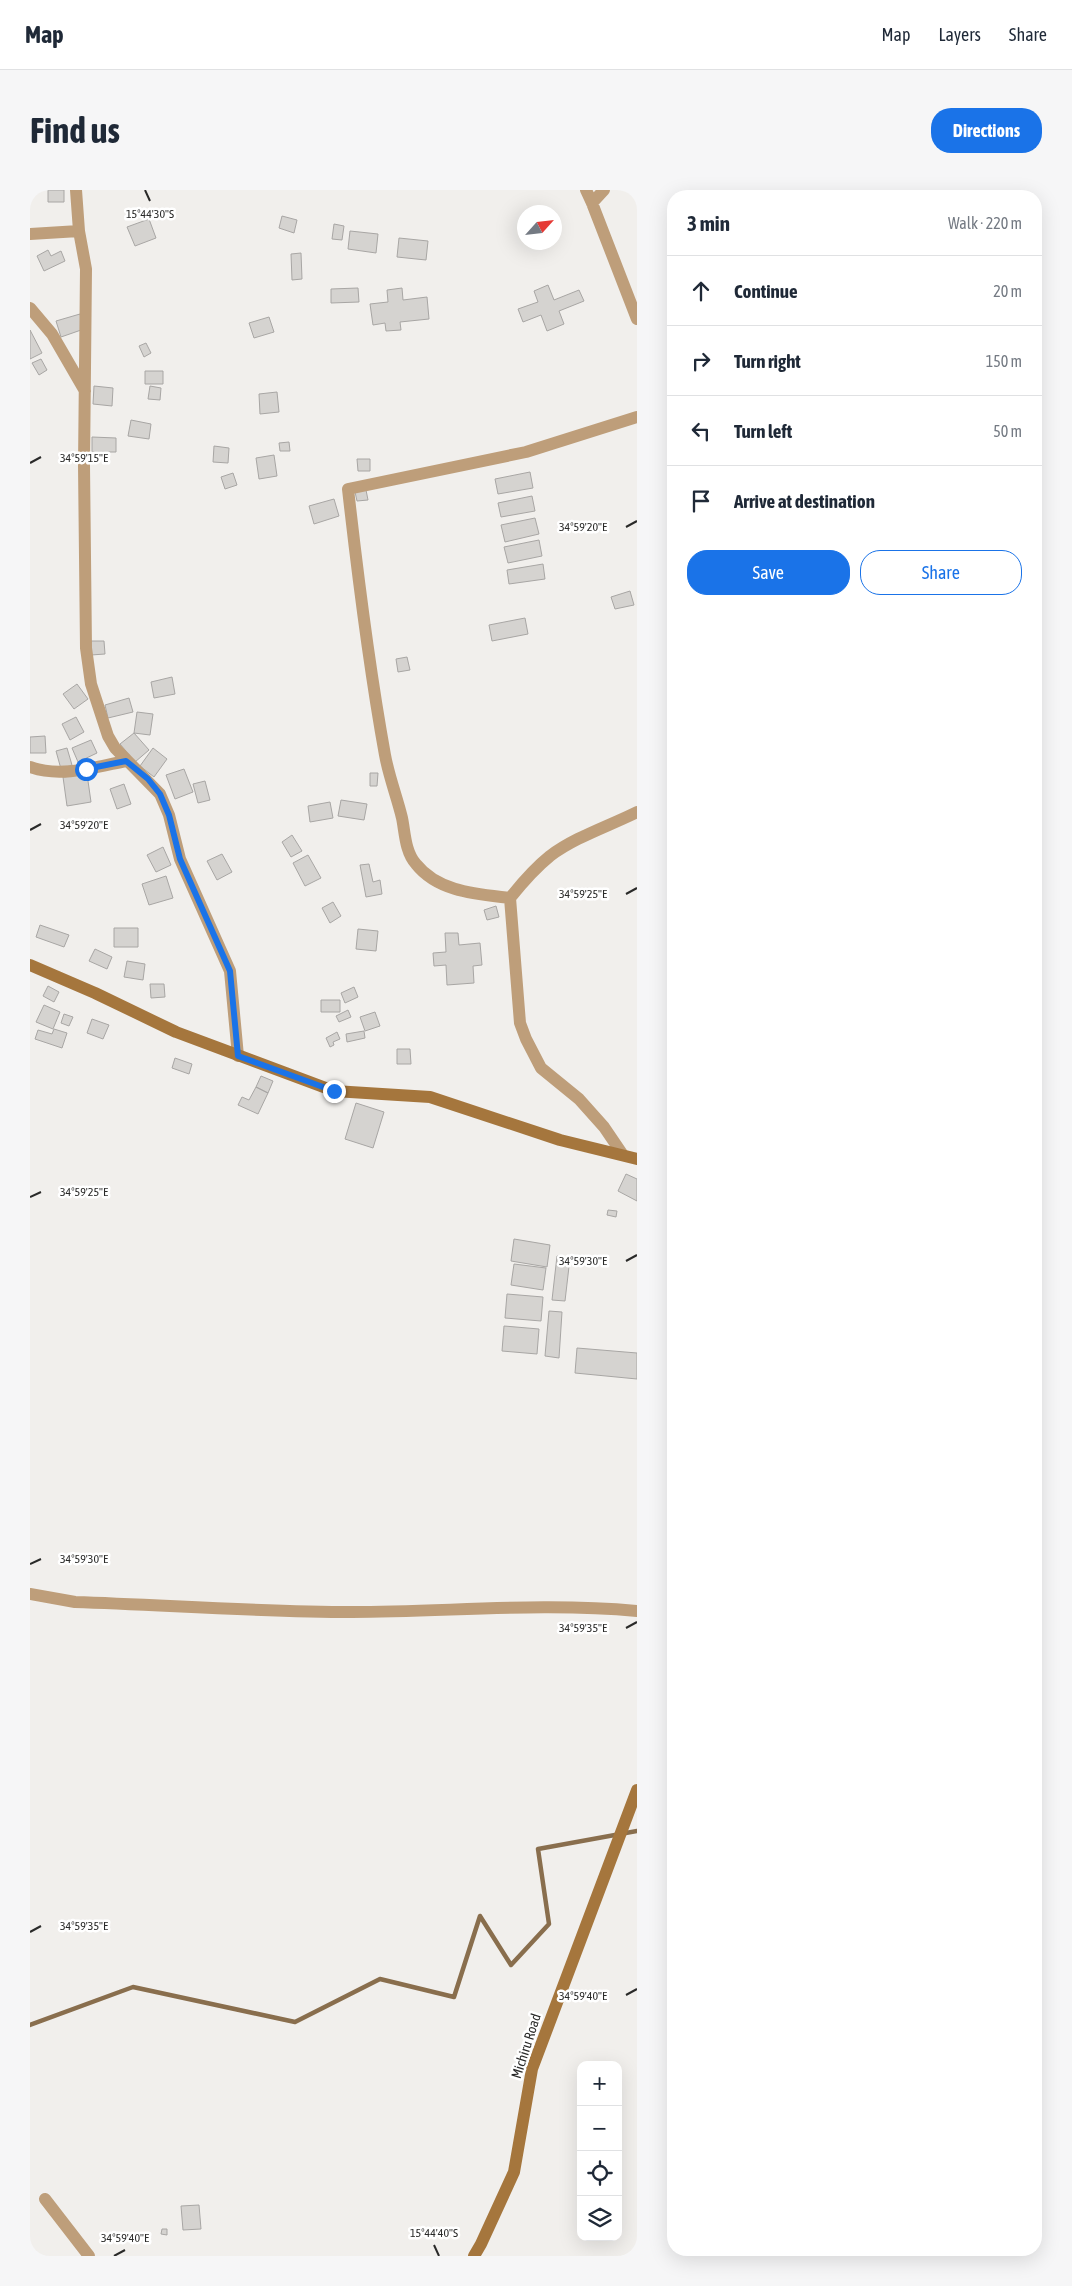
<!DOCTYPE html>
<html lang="en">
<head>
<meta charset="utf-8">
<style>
	body { margin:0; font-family:"Asap Condensed",sans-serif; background:#f6f6f7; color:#1f2937 }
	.controls { position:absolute; right:15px; bottom:15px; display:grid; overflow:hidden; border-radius:10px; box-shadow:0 5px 20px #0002 }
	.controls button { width:45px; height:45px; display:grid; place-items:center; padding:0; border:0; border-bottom:1px solid #e0e1e3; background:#fff; color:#1f2937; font:25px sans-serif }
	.compass { position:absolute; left:487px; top:15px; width:45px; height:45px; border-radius:50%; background:#fff; box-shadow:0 5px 20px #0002; rotate:63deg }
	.stop { position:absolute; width:15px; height:15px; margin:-11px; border:4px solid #1a73e8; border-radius:50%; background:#fff }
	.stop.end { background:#1a73e8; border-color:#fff; box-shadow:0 1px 5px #0008 }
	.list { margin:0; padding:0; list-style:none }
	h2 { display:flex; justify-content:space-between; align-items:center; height:65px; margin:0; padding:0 20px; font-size:21px }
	h2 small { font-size:16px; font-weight:400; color:#747a83 }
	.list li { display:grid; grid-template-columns:32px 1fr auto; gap:15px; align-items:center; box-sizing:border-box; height:70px; padding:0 20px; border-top:1px solid #e0e1e3 }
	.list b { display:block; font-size:19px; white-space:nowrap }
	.list em { font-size:16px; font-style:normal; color:#747a83 }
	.actions { display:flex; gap:10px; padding:15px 20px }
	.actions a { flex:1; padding:11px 0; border:1px solid #1a73e8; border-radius:20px; text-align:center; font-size:18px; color:#1a73e8 }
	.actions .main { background:#1a73e8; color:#fff }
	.icon { flex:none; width:28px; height:28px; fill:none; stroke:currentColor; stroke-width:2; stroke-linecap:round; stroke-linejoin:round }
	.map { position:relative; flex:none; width:607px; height:2066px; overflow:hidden; border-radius:20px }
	header { display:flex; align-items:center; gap:30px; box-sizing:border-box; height:70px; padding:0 25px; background:#fff; border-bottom:1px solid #e0e1e3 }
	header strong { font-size:24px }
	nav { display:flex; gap:28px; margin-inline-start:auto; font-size:18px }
	.intro { display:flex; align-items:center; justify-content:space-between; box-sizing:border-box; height:120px; padding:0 30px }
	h1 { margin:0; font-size:35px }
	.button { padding:12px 22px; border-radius:20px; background:#1a73e8; color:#fff; font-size:18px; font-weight:700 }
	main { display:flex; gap:30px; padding:0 30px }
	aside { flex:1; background:#fff; border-radius:20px; box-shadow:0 5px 20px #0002 }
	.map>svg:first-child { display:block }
</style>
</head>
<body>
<header>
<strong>Map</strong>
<nav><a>Map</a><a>Layers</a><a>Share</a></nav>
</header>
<div class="intro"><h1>Find us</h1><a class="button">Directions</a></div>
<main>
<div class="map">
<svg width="607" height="2066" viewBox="0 0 607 2066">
	<rect width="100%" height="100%" fill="#f1efec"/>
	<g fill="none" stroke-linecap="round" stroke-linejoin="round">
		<path stroke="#896e4d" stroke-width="4.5" d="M 0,1835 L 103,1797 L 265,1832 L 350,1789 L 424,1807 L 450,1726 L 481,1775 L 519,1734 L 508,1659 L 607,1641"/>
	</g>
	<path fill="#d5d3d0" stroke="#a8a6a4" d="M 18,0 L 34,0 L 34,12 L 18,12 Z
		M 252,26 L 267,30 L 264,43 L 249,38 Z
		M 119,29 L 126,48 L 105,56 L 97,37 Z
		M 304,34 L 314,36 L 312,50 L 302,49 Z
		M 320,41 L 348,44 L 346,63 L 318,59 Z
		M 369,48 L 398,51 L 396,70 L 367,67 Z
		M 18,60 L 21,66 L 31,61 L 35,71 L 14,81 L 7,66 Z
		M 271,63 L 272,89 L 262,90 L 261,64 Z
		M 518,95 L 524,110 L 549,100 L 554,111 L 529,121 L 534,134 L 517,141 L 511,125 L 493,132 L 488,119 L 508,112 L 504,101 Z
		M 328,98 L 329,112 L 301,113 L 301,99 Z
		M 372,98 L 373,110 L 397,107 L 399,129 L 370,132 L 371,140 L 356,141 L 355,133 L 343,135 L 340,114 L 358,112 L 357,100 Z
		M 50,124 L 54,139 L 31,147 L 26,131 Z
		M 239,127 L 244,142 L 224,148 L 219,133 Z
		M 0,140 L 12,163 L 0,169 Z
		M 116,153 L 121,163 L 114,167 L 109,156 Z
		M 11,169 L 17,180 L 9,185 L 2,173 Z
		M 115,181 L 133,181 L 133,194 L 115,194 Z
		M 64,196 L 83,198 L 82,216 L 63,214 Z
		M 120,196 L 131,198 L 130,210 L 118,209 Z
		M 247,202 L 249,222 L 230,224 L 229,204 Z
		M 101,230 L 121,234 L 119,249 L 98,246 Z
		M 62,247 L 86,248 L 86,262 L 62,262 Z
		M 259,252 L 260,261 L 250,261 L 249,253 Z
		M 184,256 L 199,258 L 198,273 L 183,272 Z
		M 244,265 L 247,286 L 229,289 L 226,268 Z
		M 327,269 L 340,269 L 340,281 L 328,281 Z
		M 500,282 L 503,298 L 468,304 L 465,289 Z
		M 203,283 L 207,295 L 195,299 L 191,287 Z
		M 336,300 L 338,310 L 327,311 L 325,302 Z
		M 502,306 L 505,321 L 471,327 L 468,313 Z
		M 304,309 L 309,326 L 284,334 L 279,316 Z
		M 505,328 L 509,344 L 475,352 L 471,335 Z
		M 509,350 L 512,366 L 478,373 L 474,357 Z
		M 513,374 L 515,389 L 479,394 L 477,380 Z
		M 600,401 L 604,415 L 585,419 L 581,407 Z
		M 495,428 L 498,444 L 462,451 L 459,435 Z
		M 61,451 L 74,451 L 75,464 L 61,465 Z
		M 377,467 L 380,480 L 368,482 L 366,469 Z
		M 142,487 L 145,504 L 124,508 L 121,492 Z
		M 47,494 L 58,509 L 44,519 L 33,504 Z
		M 99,508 L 103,522 L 78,528 L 75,515 Z
		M 107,522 L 123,524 L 120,545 L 104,543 Z
		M 46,527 L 54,542 L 40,550 L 32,534 Z
		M 104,543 L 119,560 L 105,572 L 90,554 Z
		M 15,546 L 16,563 L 0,563 L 0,547 Z
		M 61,550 L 67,563 L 48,572 L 42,558 Z
		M 37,558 L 42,575 L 31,579 L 26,561 Z
		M 123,558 L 137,569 L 124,587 L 110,576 Z
		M 154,579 L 163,602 L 145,609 L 136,585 Z
		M 340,583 L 348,583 L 347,596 L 340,596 Z
		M 57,584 L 61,612 L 37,616 L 33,587 Z
		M 175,591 L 180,610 L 168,613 L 163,594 Z
		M 94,594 L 101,614 L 87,619 L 80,599 Z
		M 311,610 L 337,614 L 334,630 L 308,626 Z
		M 300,612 L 303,628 L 280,632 L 278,616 Z
		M 262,645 L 272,661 L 261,667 L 252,652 Z
		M 133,657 L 141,675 L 126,682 L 117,665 Z
		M 192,664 L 202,682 L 187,690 L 177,671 Z
		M 278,665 L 291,688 L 275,696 L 263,673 Z
		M 339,674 L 343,692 L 350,690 L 352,704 L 336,707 L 330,675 Z
		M 136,686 L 143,708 L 119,715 L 112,694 Z
		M 303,712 L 311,726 L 300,733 L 292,718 Z
		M 466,716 L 469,727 L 457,730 L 454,720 Z
		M 10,735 L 39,745 L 34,757 L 6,747 Z
		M 84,738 L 108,738 L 108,757 L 84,757 Z
		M 328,739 L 348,741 L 346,761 L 326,759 Z
		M 415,743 L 428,743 L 429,755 L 450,753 L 452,775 L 443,776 L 444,793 L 417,795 L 416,775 L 404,776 L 403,763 L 416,762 Z
		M 65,759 L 82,767 L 77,779 L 59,771 Z
		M 97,771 L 115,774 L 113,790 L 94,787 Z
		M 120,794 L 134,794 L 135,807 L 121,808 Z
		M 18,796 L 29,802 L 24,812 L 13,806 Z
		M 324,797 L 328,807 L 315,813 L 311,803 Z
		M 291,810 L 310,810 L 310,822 L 291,822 Z
		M 14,815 L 30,822 L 23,839 L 6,832 Z
		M 318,820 L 321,827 L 309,832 L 306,826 Z
		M 345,822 L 350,836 L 335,841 L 330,827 Z
		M 34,824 L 43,827 L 39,836 L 31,833 Z
		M 62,829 L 79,835 L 73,849 L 57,843 Z
		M 24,839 L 37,843 L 32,858 L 5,849 L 8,840 L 22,844 Z
		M 334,841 L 335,848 L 317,852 L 316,844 Z
		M 307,842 L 310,849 L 303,852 L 304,855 L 300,857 L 296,848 Z
		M 367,859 L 380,859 L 381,874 L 367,874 Z
		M 145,868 L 162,874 L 159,884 L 142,878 Z
		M 231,886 L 243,891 L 238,903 L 226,897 Z
		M 226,897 L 238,903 L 228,924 L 208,915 L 212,907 L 219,910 Z
		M 326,913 L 354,922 L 343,958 L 315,949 Z
		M 596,984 L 607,989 L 607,1011 L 588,1001 Z
		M 578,1020 L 587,1021 L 586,1027 L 577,1025 Z
		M 484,1049 L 520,1055 L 517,1077 L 481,1071 Z
		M 527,1066 L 540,1068 L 535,1111 L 522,1110 Z
		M 484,1074 L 516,1078 L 513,1100 L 481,1095 Z
		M 477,1104 L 513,1107 L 511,1131 L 475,1128 Z
		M 519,1121 L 532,1122 L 529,1168 L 515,1166 Z
		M 474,1136 L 509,1139 L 507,1164 L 472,1161 Z
		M 547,1158 L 607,1163 L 607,1189 L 545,1183 Z
		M 169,2015 L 171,2039 L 153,2040 L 151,2016 Z
		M 132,2039 L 137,2039 L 137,2045 L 131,2044 Z"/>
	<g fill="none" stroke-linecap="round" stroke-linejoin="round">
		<path stroke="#be9e7a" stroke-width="12" d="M 46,0 L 49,41 L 56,79 L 54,275 L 56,458 L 61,494 L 78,546 L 85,558 L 130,604 L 139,625 L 150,669 L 200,781 L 208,866
			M 556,0 L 562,13 L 607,129
			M 562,13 L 574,0
			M 0,44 L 49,41
			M 0,118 L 22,144 L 55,201
			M 0,577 C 30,588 66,577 96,571
			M 480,708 C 447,704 408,702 386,674 C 375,662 375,642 372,628 C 367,607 359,587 355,565 C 339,477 328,388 318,299 L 496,262 L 607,227
			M 593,965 L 574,937 L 549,909 L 511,878 L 496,849 L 490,833 L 480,708 C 492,693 505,678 520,666 C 545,647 579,636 607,622
			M 0,1404 L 45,1412 C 137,1415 230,1422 322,1422 C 417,1422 513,1412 607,1421
			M 15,2009 L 59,2066"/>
		<path stroke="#a5763d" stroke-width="12" d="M 0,775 L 65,803 L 146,842 L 304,901 L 400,907 L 530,950 L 607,969
			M 444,2066 L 451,2054 L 484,1982 L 502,1879 L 607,1600"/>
	</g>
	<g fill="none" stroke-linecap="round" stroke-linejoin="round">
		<path stroke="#1a73e8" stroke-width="6" d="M 56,579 L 96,571 L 118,589 L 130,604 L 139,625 L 150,669 L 200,781 L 208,866 L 304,901"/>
	</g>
	<path fill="none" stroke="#2a2a29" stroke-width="2" d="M 115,0 L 120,11M 0,273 L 11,267M 596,337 L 607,331M 0,640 L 11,634M 596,704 L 607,698M 0,1007 L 11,1002M 596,1071 L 607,1065M 0,1374 L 11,1369M 596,1438 L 607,1432M 0,1742 L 11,1736M 596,1805 L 607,1799M 404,2055 L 409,2066M 84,2066 L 95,2060"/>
	<g text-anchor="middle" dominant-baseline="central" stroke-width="5" stroke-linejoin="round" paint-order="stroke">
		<g font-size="14" fill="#2a2a29" stroke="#fff">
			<text transform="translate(496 1856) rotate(-72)">Michiru Road</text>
		</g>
	</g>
	<g font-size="12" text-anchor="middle" fill="#2a2a29" stroke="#fff" stroke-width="5" stroke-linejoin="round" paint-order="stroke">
		<text x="120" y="28">15°44'30"S</text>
		<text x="54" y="272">34°59'15"E</text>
		<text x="553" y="341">34°59'20"E</text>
		<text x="54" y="639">34°59'20"E</text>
		<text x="553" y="708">34°59'25"E</text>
		<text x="54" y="1006">34°59'25"E</text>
		<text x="553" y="1075">34°59'30"E</text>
		<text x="54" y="1373">34°59'30"E</text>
		<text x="553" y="1442">34°59'35"E</text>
		<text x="54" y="1740">34°59'35"E</text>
		<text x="553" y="1810">34°59'40"E</text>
		<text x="404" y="2047">15°44'40"S</text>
		<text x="95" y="2052">34°59'40"E</text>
	</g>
</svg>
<div class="controls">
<button>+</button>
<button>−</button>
<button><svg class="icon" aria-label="locate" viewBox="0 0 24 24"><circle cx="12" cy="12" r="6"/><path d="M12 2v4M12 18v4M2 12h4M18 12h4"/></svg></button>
<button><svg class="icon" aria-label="layers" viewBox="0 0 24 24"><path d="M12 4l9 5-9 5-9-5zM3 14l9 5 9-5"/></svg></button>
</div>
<svg class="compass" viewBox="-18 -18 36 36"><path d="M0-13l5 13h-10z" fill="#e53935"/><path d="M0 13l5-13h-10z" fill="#747a83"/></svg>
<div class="stop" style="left:56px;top:579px"></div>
<div class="stop end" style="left:304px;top:901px"></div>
</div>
<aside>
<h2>3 min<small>Walk · 220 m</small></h2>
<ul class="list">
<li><svg class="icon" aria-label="ahead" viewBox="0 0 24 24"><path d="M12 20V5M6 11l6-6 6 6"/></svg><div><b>Continue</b></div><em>20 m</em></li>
<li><svg class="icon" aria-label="right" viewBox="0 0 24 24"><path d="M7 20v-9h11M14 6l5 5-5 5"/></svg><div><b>Turn right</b></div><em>150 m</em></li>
<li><svg class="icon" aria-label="left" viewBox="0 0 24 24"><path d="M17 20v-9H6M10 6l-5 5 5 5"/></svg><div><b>Turn left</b></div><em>50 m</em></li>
<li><svg class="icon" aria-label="arrive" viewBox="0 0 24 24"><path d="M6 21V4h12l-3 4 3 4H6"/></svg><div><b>Arrive at destination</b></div></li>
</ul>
<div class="actions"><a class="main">Save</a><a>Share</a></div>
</aside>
</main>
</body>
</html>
